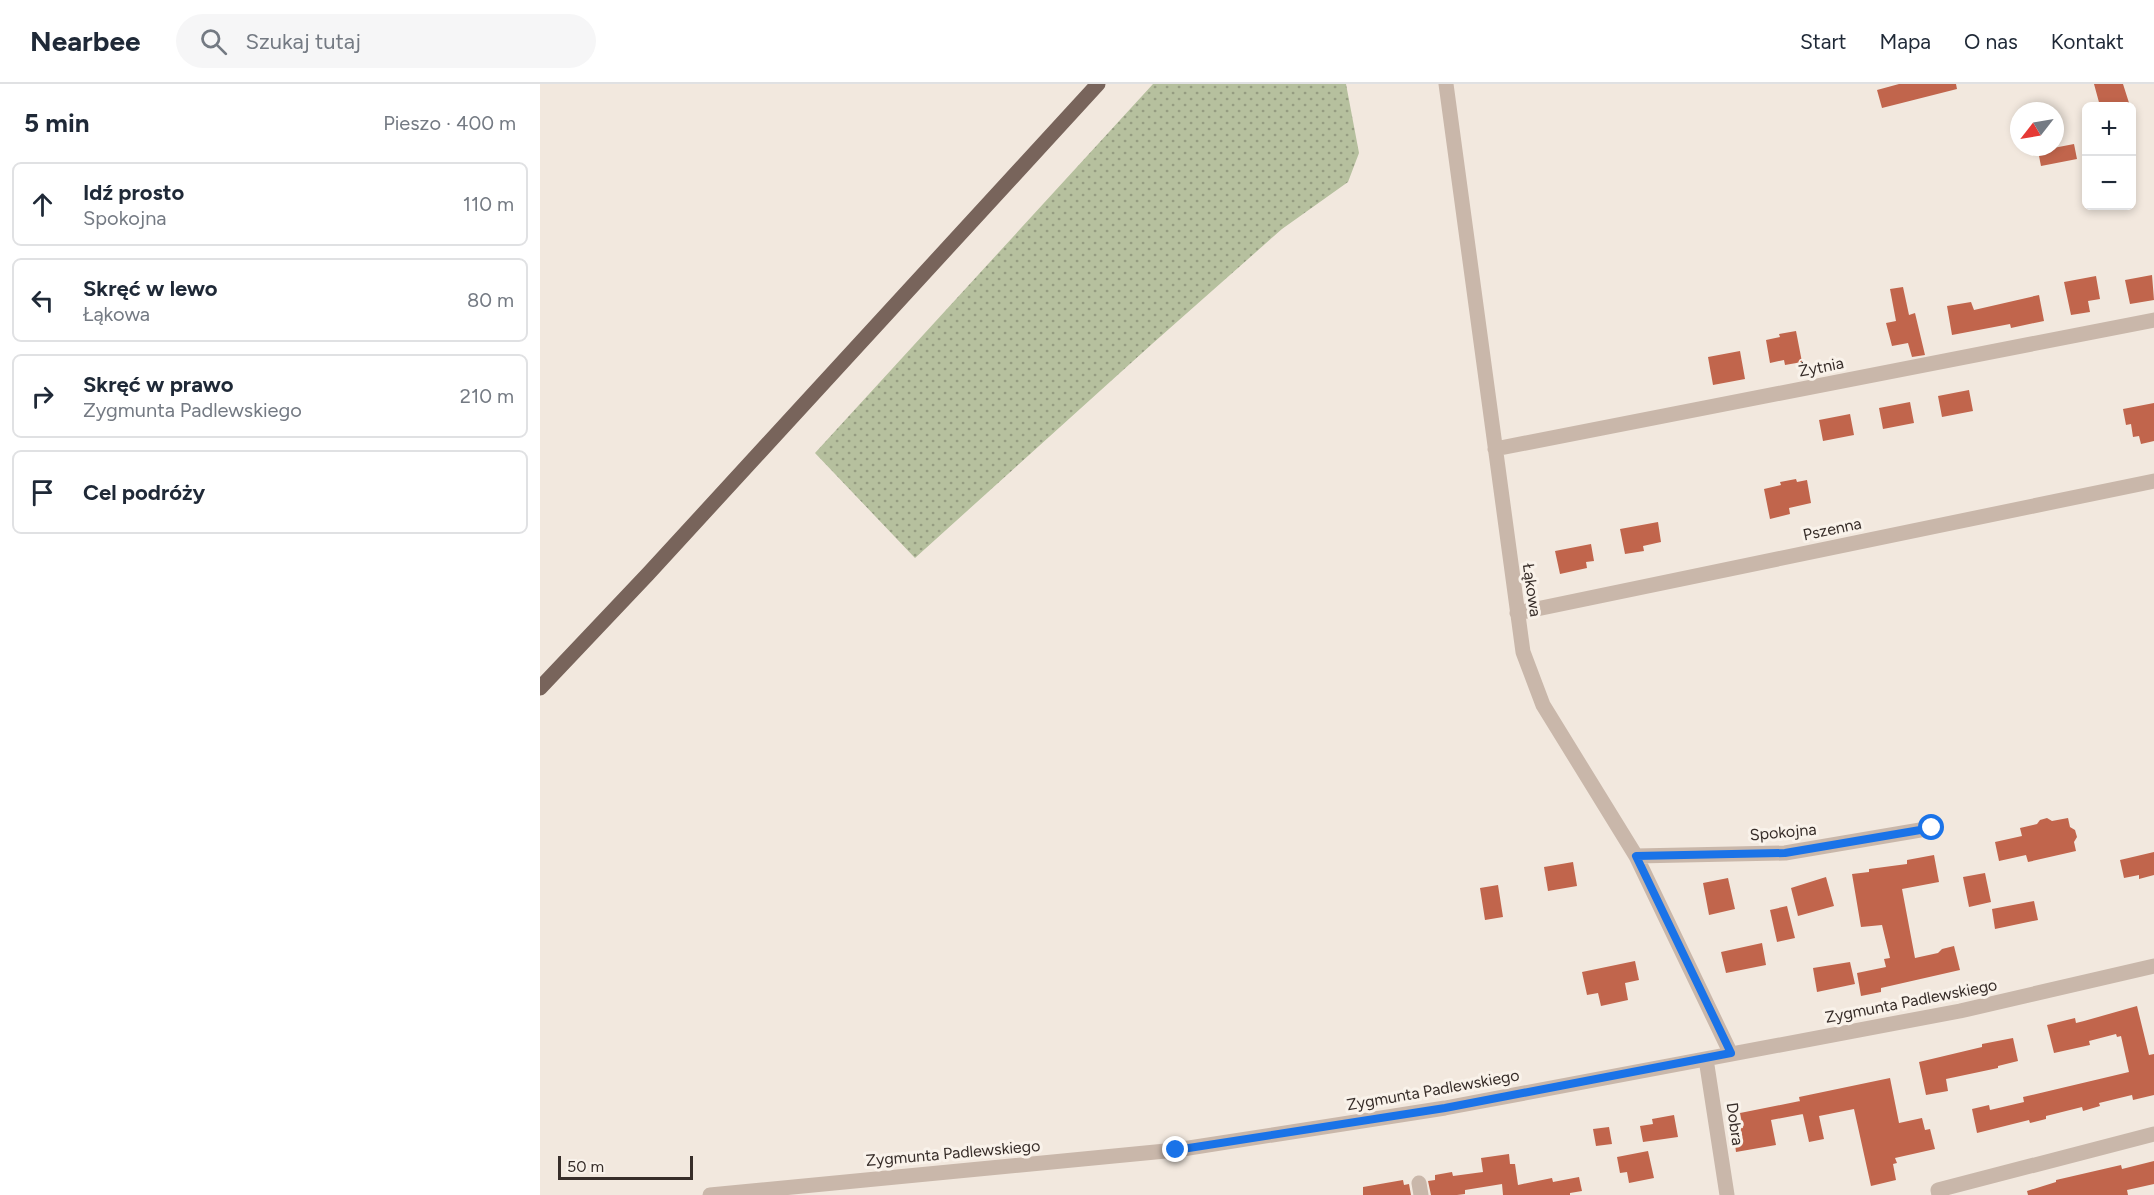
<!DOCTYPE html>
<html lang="pl">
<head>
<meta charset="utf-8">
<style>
	body { margin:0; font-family:Figtree,sans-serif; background:#f6f6f7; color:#1f2937 }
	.controls { position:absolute; right:18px; top:18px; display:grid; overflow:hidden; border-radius:9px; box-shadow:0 3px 9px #0003 }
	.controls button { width:54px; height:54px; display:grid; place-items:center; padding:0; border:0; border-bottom:2px solid #e0e1e3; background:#fff; color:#1f2937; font:30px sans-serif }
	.compass { position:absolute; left:1470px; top:18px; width:54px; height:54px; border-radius:50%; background:#fff; box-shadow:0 3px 9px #0003; rotate:239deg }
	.scale { position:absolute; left:18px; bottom:15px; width:135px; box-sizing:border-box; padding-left:6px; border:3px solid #372d29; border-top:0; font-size:16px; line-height:21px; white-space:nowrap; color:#372d29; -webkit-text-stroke:4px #f9f2ea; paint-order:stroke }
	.stop { position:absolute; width:18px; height:18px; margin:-14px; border:4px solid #1a73e8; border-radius:50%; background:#fff }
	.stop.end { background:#1a73e8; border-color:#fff; box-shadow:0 2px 6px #0008 }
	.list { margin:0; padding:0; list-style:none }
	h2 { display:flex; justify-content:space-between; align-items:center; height:78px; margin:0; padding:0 24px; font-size:26px }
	h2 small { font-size:20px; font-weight:400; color:#747a83 }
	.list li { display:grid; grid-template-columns:39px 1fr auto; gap:18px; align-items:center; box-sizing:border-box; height:84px; margin:0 12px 12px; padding:0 12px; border:2px solid #e0e1e3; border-radius:9px }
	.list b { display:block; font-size:22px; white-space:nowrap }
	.list p { margin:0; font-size:20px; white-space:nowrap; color:#747a83 }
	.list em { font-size:20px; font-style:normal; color:#747a83 }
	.icon { flex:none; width:33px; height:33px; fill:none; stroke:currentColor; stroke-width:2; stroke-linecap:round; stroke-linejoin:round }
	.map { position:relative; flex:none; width:1614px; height:1111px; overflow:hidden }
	header { display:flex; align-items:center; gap:36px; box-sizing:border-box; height:84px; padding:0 30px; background:#fff; border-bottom:2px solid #e0e1e3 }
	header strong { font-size:28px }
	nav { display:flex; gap:33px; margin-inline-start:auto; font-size:21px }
	.search { width:420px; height:54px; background:#f6f6f7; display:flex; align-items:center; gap:15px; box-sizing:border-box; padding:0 21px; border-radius:33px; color:#747a83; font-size:22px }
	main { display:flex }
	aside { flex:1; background:#fff }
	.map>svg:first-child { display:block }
</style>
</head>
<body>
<header>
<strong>Nearbee</strong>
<div class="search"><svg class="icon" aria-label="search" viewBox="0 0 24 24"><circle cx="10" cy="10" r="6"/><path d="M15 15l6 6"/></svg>Szukaj tutaj</div>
<nav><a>Start</a><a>Mapa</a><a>O nas</a><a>Kontakt</a></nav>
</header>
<main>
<aside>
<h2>5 min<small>Pieszo · 400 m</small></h2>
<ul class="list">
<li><svg class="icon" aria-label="ahead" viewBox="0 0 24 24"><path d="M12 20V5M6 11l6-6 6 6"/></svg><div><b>Idź prosto</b><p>Spokojna</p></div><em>110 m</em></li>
<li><svg class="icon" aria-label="left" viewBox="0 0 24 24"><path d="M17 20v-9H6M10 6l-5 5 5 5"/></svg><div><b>Skręć w lewo</b><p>Łąkowa</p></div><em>80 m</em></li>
<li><svg class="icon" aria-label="right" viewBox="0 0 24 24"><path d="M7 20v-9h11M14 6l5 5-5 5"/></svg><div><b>Skręć w prawo</b><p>Zygmunta Padlewskiego</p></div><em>210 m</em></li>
<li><svg class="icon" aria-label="arrive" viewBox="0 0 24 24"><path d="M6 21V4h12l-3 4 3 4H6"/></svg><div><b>Cel podróży</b></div></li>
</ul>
</aside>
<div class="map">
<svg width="1614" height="1111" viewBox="0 0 1614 1111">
	<defs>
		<pattern id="grass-dots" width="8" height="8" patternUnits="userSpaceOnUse" patternTransform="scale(1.5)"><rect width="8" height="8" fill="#b6c09e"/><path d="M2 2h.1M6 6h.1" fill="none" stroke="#959c81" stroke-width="1.8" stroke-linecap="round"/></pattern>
	</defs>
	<rect width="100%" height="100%" fill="#f2e8de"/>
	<path fill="url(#grass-dots)" d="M 613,0 L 806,0 L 819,69 L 808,98 L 742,145 L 612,260 L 375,474 L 275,369 Z"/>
	<path fill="#c1654c" d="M 1359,0 L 1416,0 L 1417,5 L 1342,24 L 1337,6 Z
		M 1554,0 L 1583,0 L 1590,22 L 1560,22 Z
		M 1534,60 L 1537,75 L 1501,82 L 1498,67 Z
		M 1612,191 L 1614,216 L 1590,220 L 1585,196 Z
		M 1556,192 L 1560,215 L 1548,217 L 1550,228 L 1531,231 L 1524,198 Z
		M 1363,203 L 1369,231 L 1375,229 L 1385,271 L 1372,273 L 1368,259 L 1352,262 L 1346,239 L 1356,237 L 1350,205 Z
		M 1499,211 L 1504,237 L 1471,244 L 1470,240 L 1412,251 L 1407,222 L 1431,218 L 1434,226 Z
		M 1256,247 L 1262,278 L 1245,281 L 1244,276 L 1230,279 L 1226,256 L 1240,253 L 1239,250 Z
		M 1200,267 L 1205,295 L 1173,301 L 1168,273 Z
		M 1429,306 L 1433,327 L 1402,333 L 1398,312 Z
		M 1370,318 L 1374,339 L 1343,345 L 1339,324 Z
		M 1614,319 L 1614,357 L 1601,360 L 1599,352 L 1593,353 L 1591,340 L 1586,341 L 1583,325 Z
		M 1310,330 L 1314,351 L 1283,357 L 1279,336 Z
		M 1256,395 L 1257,398 L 1267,396 L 1271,419 L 1249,424 L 1250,430 L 1230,435 L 1224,405 L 1241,401 L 1240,398 Z
		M 1118,438 L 1121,458 L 1103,462 L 1104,467 L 1085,470 L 1080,445 Z
		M 1051,460 L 1054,477 L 1046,478 L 1047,484 L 1020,490 L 1015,467 Z
		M 1507,734 L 1512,737 L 1528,734 L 1530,743 L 1535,746 L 1537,753 L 1534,758 L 1536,767 L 1488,778 L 1486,771 L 1459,777 L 1455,758 L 1482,752 L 1480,744 L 1497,740 L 1500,736 Z
		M 1614,768 L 1614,791 L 1599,795 L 1599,791 L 1584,794 L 1580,776 Z
		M 1394,771 L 1399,798 L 1362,805 L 1375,874 L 1398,869 L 1402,865 L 1414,862 L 1420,886 L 1341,904 L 1341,908 L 1321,912 L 1317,889 L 1346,883 L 1344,875 L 1350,874 L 1342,841 L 1321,843 L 1312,790 L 1329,788 L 1329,785 L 1367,780 L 1367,776 Z
		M 1033,778 L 1037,802 L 1008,807 L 1004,783 Z
		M 1445,789 L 1451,818 L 1429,823 L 1423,793 Z
		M 1286,793 L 1294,822 L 1258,832 L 1251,804 Z
		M 1188,794 L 1195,825 L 1169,831 L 1163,799 Z
		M 958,801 L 963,833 L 945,836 L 940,804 Z
		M 1494,817 L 1498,836 L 1455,845 L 1452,825 Z
		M 1247,822 L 1255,854 L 1237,858 L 1230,826 Z
		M 1222,859 L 1226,881 L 1186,889 L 1181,868 Z
		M 1095,877 L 1099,896 L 1085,899 L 1088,916 L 1061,922 L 1058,909 L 1047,911 L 1042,888 Z
		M 1310,878 L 1315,900 L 1277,908 L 1273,884 Z
		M 1597,922 L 1609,971 L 1614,970 L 1614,1011 L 1593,1016 L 1592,1011 L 1559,1019 L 1560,1022 L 1543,1027 L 1542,1023 L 1506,1032 L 1506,1035 L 1490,1039 L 1489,1036 L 1437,1049 L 1432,1025 L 1449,1021 L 1450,1026 L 1484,1018 L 1483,1013 L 1589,988 L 1581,952 L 1577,953 L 1576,950 L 1549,957 L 1550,961 L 1514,969 L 1507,941 L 1535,934 L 1536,939 L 1544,937 Z
		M 1473,954 L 1478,977 L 1458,982 L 1458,984 L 1406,995 L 1408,1007 L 1386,1011 L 1379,978 L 1442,963 L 1442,960 Z
		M 1350,994 L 1359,1039 L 1382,1034 L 1385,1046 L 1390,1045 L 1395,1065 L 1355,1074 L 1357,1079 L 1353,1080 L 1356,1096 L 1331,1102 L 1314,1025 L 1279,1032 L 1284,1055 L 1269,1058 L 1259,1013 Z
		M 1260,1017 L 1263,1030 L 1231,1036 L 1236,1061 L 1196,1068 L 1193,1045 L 1203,1044 L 1200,1029 Z
		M 1134,1031 L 1138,1053 L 1103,1058 L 1100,1042 L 1113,1040 L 1112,1035 Z
		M 1069,1043 L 1072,1060 L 1056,1062 L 1053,1045 Z
		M 1108,1067 L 1114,1094 L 1089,1099 L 1087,1088 L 1080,1089 L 1077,1073 Z
		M 969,1070 L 970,1080 L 975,1080 L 978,1101 L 1012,1094 L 1013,1098 L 1039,1093 L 1042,1107 L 1030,1109 L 1030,1111 L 963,1111 L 962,1100 L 925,1106 L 925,1110 L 917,1111 L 891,1111 L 888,1097 L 895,1096 L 895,1091 L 912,1088 L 913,1092 L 943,1088 L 941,1074 Z
		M 1614,1077 L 1614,1100 L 1587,1106 L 1588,1111 L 1488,1111 L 1487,1107 L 1516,1098 L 1516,1096 L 1581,1081 L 1582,1085 Z
		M 863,1096 L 864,1101 L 869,1100 L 871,1111 L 823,1111 L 823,1103 Z"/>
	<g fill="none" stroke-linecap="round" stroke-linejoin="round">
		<path stroke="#c9b7aa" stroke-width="15" d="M 906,0 L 983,568 L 1003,621 L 1096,772 L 1191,970
			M 955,365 L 1614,236
			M 977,529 L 1614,397
			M 1096,772 L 1245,769 L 1392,744
			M 1166,975 L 1187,1111
			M 879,1099 L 881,1111
			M 170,1111 L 636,1066 L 905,1024 L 1420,927 L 1614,882
			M 1399,1111 L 1398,1106 L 1614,1050"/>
		<path stroke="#78645b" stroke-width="15" d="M 0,604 L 108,490 L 558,0"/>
	</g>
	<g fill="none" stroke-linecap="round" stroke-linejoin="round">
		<path stroke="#1a73e8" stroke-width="8" d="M 636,1066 L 905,1024 L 1191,969 L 1096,772 L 1245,769 L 1392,744"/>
	</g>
	<g text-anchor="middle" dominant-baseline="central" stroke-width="6" stroke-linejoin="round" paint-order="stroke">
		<g font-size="16" fill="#372d29" stroke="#f9f2ea">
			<text transform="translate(1281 283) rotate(-11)">Żytnia</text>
			<text transform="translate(1292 445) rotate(-12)">Pszenna</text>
			<text transform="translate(992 506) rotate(82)">Łąkowa</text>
			<text transform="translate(1243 748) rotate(-5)">Spokojna</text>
			<text transform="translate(1371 917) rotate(-11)">Zygmunta Padlewskiego</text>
			<text transform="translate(893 1006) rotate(-10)">Zygmunta Padlewskiego</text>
			<text transform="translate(1195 1040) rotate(82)">Dobra</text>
			<text transform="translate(413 1069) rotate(-5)">Zygmunta Padlewskiego</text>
		</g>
	</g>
</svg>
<div class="controls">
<button>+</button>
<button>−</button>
</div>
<svg class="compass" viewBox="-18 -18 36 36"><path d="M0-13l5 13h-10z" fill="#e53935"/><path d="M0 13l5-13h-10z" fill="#747a83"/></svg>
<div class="scale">50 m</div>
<div class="stop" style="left:1392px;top:744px"></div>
<div class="stop end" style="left:636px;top:1066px"></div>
</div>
</main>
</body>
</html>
